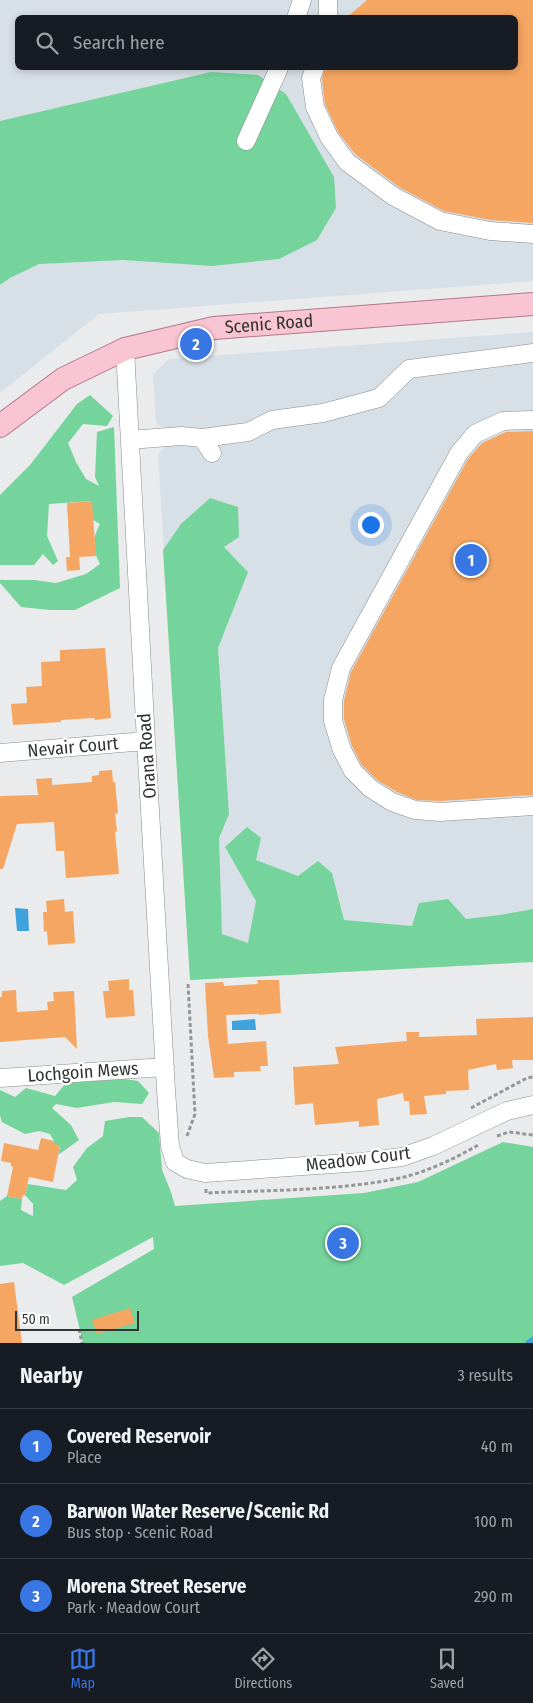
<!DOCTYPE html>
<html lang="en">
<head>
<meta charset="utf-8">
<style>
	body { margin:0; font-family:"Fira Sans Condensed",sans-serif; background:#242831; color:#f1f3f6 }
	.scale { position:absolute; left:15px; bottom:12px; width:124px; box-sizing:border-box; padding-left:5px; border:2px solid #323333; border-top:0; font-size:14px; line-height:18px; white-space:nowrap; color:#323333; -webkit-text-stroke:4px #fff; paint-order:stroke }
	.you { position:absolute; left:370px; top:524px; width:18px; height:18px; margin:-12px; border:4px solid #fff; border-radius:50%; background:#1a73e8; box-shadow:0 0 0 8px #1a73e833 }
	.badge { display:grid; place-items:center; width:32px; height:32px; border-radius:50%; background:#3876e4; color:#fff; font-size:16px; font-weight:700 }
	.pin { position:absolute; translate:-50% -50%; border:2px solid #fff; box-shadow:0 1px 5px #0006 }
	.list { margin:0; padding:0; list-style:none }
	h2 { display:flex; justify-content:space-between; align-items:center; height:65px; margin:0; padding:0 20px; font-size:21px }
	h2 small { font-size:16px; font-weight:400; color:#9ea1a6 }
	.list li { display:grid; grid-template-columns:32px 1fr auto; gap:15px; align-items:center; box-sizing:border-box; height:75px; padding:0 20px; border-top:1px solid #363941 }
	.list b { display:block; font-size:19px; white-space:nowrap }
	.list p { margin:0; font-size:16px; white-space:nowrap; color:#9ea1a6 }
	.list em { font-size:16px; font-style:normal; color:#9ea1a6 }
	.icon { flex:none; width:28px; height:28px; fill:none; stroke:currentColor; stroke-width:2; stroke-linecap:round; stroke-linejoin:round }
	.map { position:relative; flex:none; width:533px; height:1343px; overflow:hidden }
	.search { position:absolute; background:#171b24; box-shadow:0 2px 8px #0003; left:15px; right:15px; top:15px; height:55px; display:flex; align-items:center; gap:12px; box-sizing:border-box; padding:0 18px; border-radius:8px; color:#9ea1a6; font-size:19px }
	.sheet { height:290px; background:#171b24 }
	nav { display:flex; justify-content:space-around; align-items:center; box-sizing:border-box; height:70px; border-top:1px solid #363941; background:#171b24; font-size:14px; color:#9ea1a6 }
	nav a { display:grid; justify-items:center; gap:2px }
	nav .on { color:#3876e4 }
	.map>svg:first-child { display:block }
</style>
</head>
<body>
<div class="map">
<svg width="533" height="1343" viewBox="0 0 533 1343">
	<rect width="100%" height="100%" fill="#e9ebed"/>
	<path fill="#d8e0e7" fill-rule="evenodd" d="M 0,0 L 533,0 L 533,281 L 99,314 L 0,393 ZM 18,18 L 516,18 L 516,68 L 18,68 Z
		M 533,332 L 533,962 L 190,980 L 158,454 L 169,443 L 168,431 L 156,423 L 153,374 L 169,359 Z"/>
	<path fill="#74d49b" d="M 211,72 L 258,75 L 286,94 L 334,177 L 336,208 L 317,240 L 279,259 L 212,266 L 123,260 L 39,264 L 10,278 L 0,285 L 0,121 Z
		M 90,395 L 113,416 L 107,426 L 83,424 L 68,443 L 76,462 L 86,479 L 99,486 L 95,477 L 97,432 L 114,427 L 120,588 L 75,610 L 50,610 L 21,607 L 0,583 L 0,580 L 34,580 L 56,583 L 86,574 L 100,564 C 92,550 92,538 100,524 L 93,520 L 91,501 L 49,504 L 47,536 L 58,561 L 53,565 L 43,554 L 34,565 L 0,565 L 0,495 L 30,465 L 77,404 Z
		M 210,498 L 238,507 L 239,537 L 224,547 L 248,572 L 218,648 L 229,814 L 219,838 L 222,934 L 248,943 L 256,901 L 225,847 L 247,827 L 261,838 L 256,860 L 298,876 L 318,861 L 332,873 L 344,920 L 412,926 L 419,903 L 448,899 L 466,919 L 500,915 L 533,909 L 533,962 L 190,980 L 163,550 L 181,524 Z
		M 125,1079 L 138,1081 L 149,1093 L 142,1104 L 114,1102 L 77,1108 L 56,1104 L 52,1108 L 71,1125 L 79,1140 L 58,1155 L 60,1146 L 53,1144 L 54,1141 L 50,1134 L 39,1131 L 25,1134 L 2,1122 L 0,1116 L 0,1090 L 15,1097 L 26,1088 L 55,1096 L 66,1083 Z
		M 129,1117 L 142,1117 L 159,1133 L 162,1170 L 171,1192 L 175,1206 L 364,1193 L 418,1182 L 503,1142 L 533,1147 L 533,1343 L 83,1343 L 72,1297 L 154,1249 L 153,1237 L 64,1285 L 23,1263 L 0,1266 L 0,1201 L 7,1196 L 22,1199 L 21,1210 L 33,1216 L 33,1204 L 25,1195 L 28,1184 L 66,1190 L 77,1180 L 73,1167 L 87,1148 L 103,1136 L 105,1121 Z"/>
	<path fill="#40a2dd" d="M 15,908 L 28,909 L 29,931 L 17,931 Z
		M 255,1019 L 256,1030 L 232,1030 L 232,1021 Z"/>
	<g fill="none" stroke-linecap="round" stroke-linejoin="round">
		<path stroke="#40a2dd" stroke-width="5" d="M 528,1343 L 533,1339"/>
	</g>
	<path fill="#f5a662" d="M 367,0 L 533,0 L 533,223 L 491,220 L 444,211 L 399,187 L 355,154 L 338,132 L 325,104 L 322,79 L 325,68 L 516,68 L 516,18 L 346,18 Z
		M 533,431 L 533,795 L 440,801 L 417,800 L 397,792 L 377,780 L 361,764 L 352,746 L 344,719 L 344,701 L 351,672 L 468,459 L 482,443 L 506,432 Z
		M 92,501 L 96,556 L 79,557 L 80,570 L 67,571 L 66,557 L 70,557 L 67,503 Z
		M 105,648 L 111,718 L 95,720 L 94,718 L 61,720 L 61,722 L 13,725 L 11,704 L 27,703 L 26,687 L 42,686 L 41,662 L 60,661 L 60,650 Z
		M 112,770 L 113,782 L 115,782 L 118,813 L 115,814 L 117,831 L 115,832 L 119,874 L 66,878 L 64,851 L 56,851 L 54,822 L 17,824 L 3,869 L 0,869 L 0,796 L 38,795 L 36,779 L 52,778 L 52,785 L 92,782 L 92,776 L 99,775 L 99,771 Z
		M 64,899 L 65,912 L 73,911 L 75,943 L 48,945 L 47,931 L 44,932 L 43,912 L 47,912 L 46,901 Z
		M 129,979 L 129,990 L 133,990 L 135,1016 L 106,1018 L 103,991 L 109,991 L 108,981 Z
		M 257,980 L 279,980 L 281,1013 L 259,1015 L 259,1014 L 226,1015 L 228,1044 L 266,1041 L 268,1066 L 260,1066 L 261,1071 L 234,1072 L 234,1077 L 214,1078 L 208,1036 L 205,983 L 223,982 L 224,986 L 258,984 Z
		M 16,990 L 17,1012 L 48,1010 L 47,1002 L 54,1001 L 53,992 L 74,991 L 77,1049 L 65,1037 L 0,1042 L 0,997 L 2,997 L 2,991 Z
		M 533,1017 L 533,1060 L 512,1060 L 513,1068 L 497,1070 L 496,1064 L 468,1070 L 469,1090 L 446,1091 L 446,1094 L 424,1096 L 427,1114 L 410,1115 L 409,1101 L 404,1101 L 403,1093 L 377,1099 L 379,1125 L 359,1127 L 359,1121 L 315,1125 L 313,1103 L 295,1105 L 293,1067 L 339,1064 L 335,1047 L 407,1041 L 406,1032 L 419,1032 L 419,1037 L 477,1035 L 476,1019 Z
		M 41,1138 L 54,1141 L 53,1144 L 60,1145 L 53,1182 L 29,1177 L 25,1195 L 23,1195 L 22,1199 L 7,1196 L 13,1167 L 11,1166 L 11,1163 L 1,1161 L 4,1143 L 38,1150 Z
		M 14,1282 L 22,1343 L 0,1343 L 0,1284 Z
		M 130,1308 L 135,1323 L 97,1334 L 92,1320 Z"/>
	<g fill="none" stroke-linecap="round" stroke-linejoin="round">
		<g stroke="#898b8c" stroke-width="19">
			<path id="minor" d="M 328,0 L 328,18
				M 296,18 L 302,0
				M 315,68 L 311,78 L 315,107 L 329,137 L 347,162 L 393,196 L 440,221 L 490,231 L 533,234
				M 246,141 L 279,68
				M 125,349 L 146,741 L 166,1090 L 170,1146 L 175,1162 L 187,1169 L 205,1173 L 362,1162 L 402,1157 L 433,1146 L 507,1111 L 533,1105
				M 533,420 L 503,421 L 475,434 L 459,453 L 341,668 L 333,700 L 333,721 L 342,750 L 353,771 L 370,788 L 392,802 L 415,810 L 440,812 L 533,806
				M 202,438 L 212,453
				M 130,440 L 181,436 L 202,438 L 248,432 L 272,420 L 323,413 L 379,398 L 409,369 L 533,353
				M 0,753 L 146,741
				M 0,1078 L 165,1067"/>
		</g>
		<g stroke="#b17988" stroke-width="24">
			<g id="major">
				<path id="s1" d="M 0,426 L 63,379 L 125,349 L 214,328 L 533,304"/>
			</g>
		</g>
		<path stroke="#949697" stroke-width="3" stroke-dasharray="4 2.5" stroke-linecap="butt" d="M 471,1108 L 527,1078 L 533,1077
			M 187,1136 L 195,1114 L 188,984
			M 497,1136 L 509,1132 L 533,1135
			M 206,1189 L 206,1193 C 269,1190 338,1191 400,1178 C 427,1172 456,1158 480,1144
			M 79,1329 L 82,1343"/>
		<use href="#minor" stroke="#fff" stroke-width="18"/>
		<use href="#major" stroke="#fac5d3" stroke-width="22"/>
	</g>
	<g text-anchor="middle" dominant-baseline="central" stroke-width="4.5" stroke-linejoin="round" paint-order="stroke">
		<g font-size="18" fill="#323333" stroke="#fff">
			<text stroke="none"><textPath href="#s1" startOffset="294">Scenic Road</textPath></text>
			<text transform="translate(73 747) rotate(-5)">Nevair Court</text>
			<text transform="translate(147 756) rotate(-94)">Orana Road</text>
			<text transform="translate(83 1072) rotate(-4)">Lochgoin Mews</text>
			<text transform="translate(358 1159) rotate(-7)">Meadow Court</text>
		</g>
	</g>
</svg>
<div class="scale">50 m</div>
<div class="you"></div>
<div class="pin badge" style="left:471px;top:560px">1</div>
<div class="pin badge" style="left:196px;top:344px">2</div>
<div class="pin badge" style="left:343px;top:1243px">3</div>
<div class="search"><svg class="icon" aria-label="search" viewBox="0 0 24 24"><circle cx="10" cy="10" r="6"/><path d="M15 15l6 6"/></svg>Search here</div>
</div>
<section class="sheet">
<h2>Nearby<small>3 results</small></h2>
<ul class="list">
<li><span class="badge">1</span><div><b>Covered Reservoir</b><p>Place</p></div><em>40 m</em></li>
<li><span class="badge">2</span><div><b>Barwon Water Reserve/Scenic Rd</b><p>Bus stop · Scenic Road</p></div><em>100 m</em></li>
<li><span class="badge">3</span><div><b>Morena Street Reserve</b><p>Park · Meadow Court</p></div><em>290 m</em></li>
</ul>
</section>
<nav>
<a class="on"><svg class="icon" aria-label="map" viewBox="0 0 24 24"><path d="M3 6l6-2 6 2 6-2v14l-6 2-6-2-6 2zM9 4v14M15 6v14"/></svg>Map</a>
<a><svg class="icon" aria-label="directions" viewBox="0 0 24 24"><path d="M12 3l9 9-9 9-9-9zM9 14v-3h6M13 9l2 2-2 2"/></svg>Directions</a>
<a><svg class="icon" aria-label="saved" viewBox="0 0 24 24"><path d="M7 4h10v16l-5-4-5 4z"/></svg>Saved</a>
</nav>
</body>
</html>
